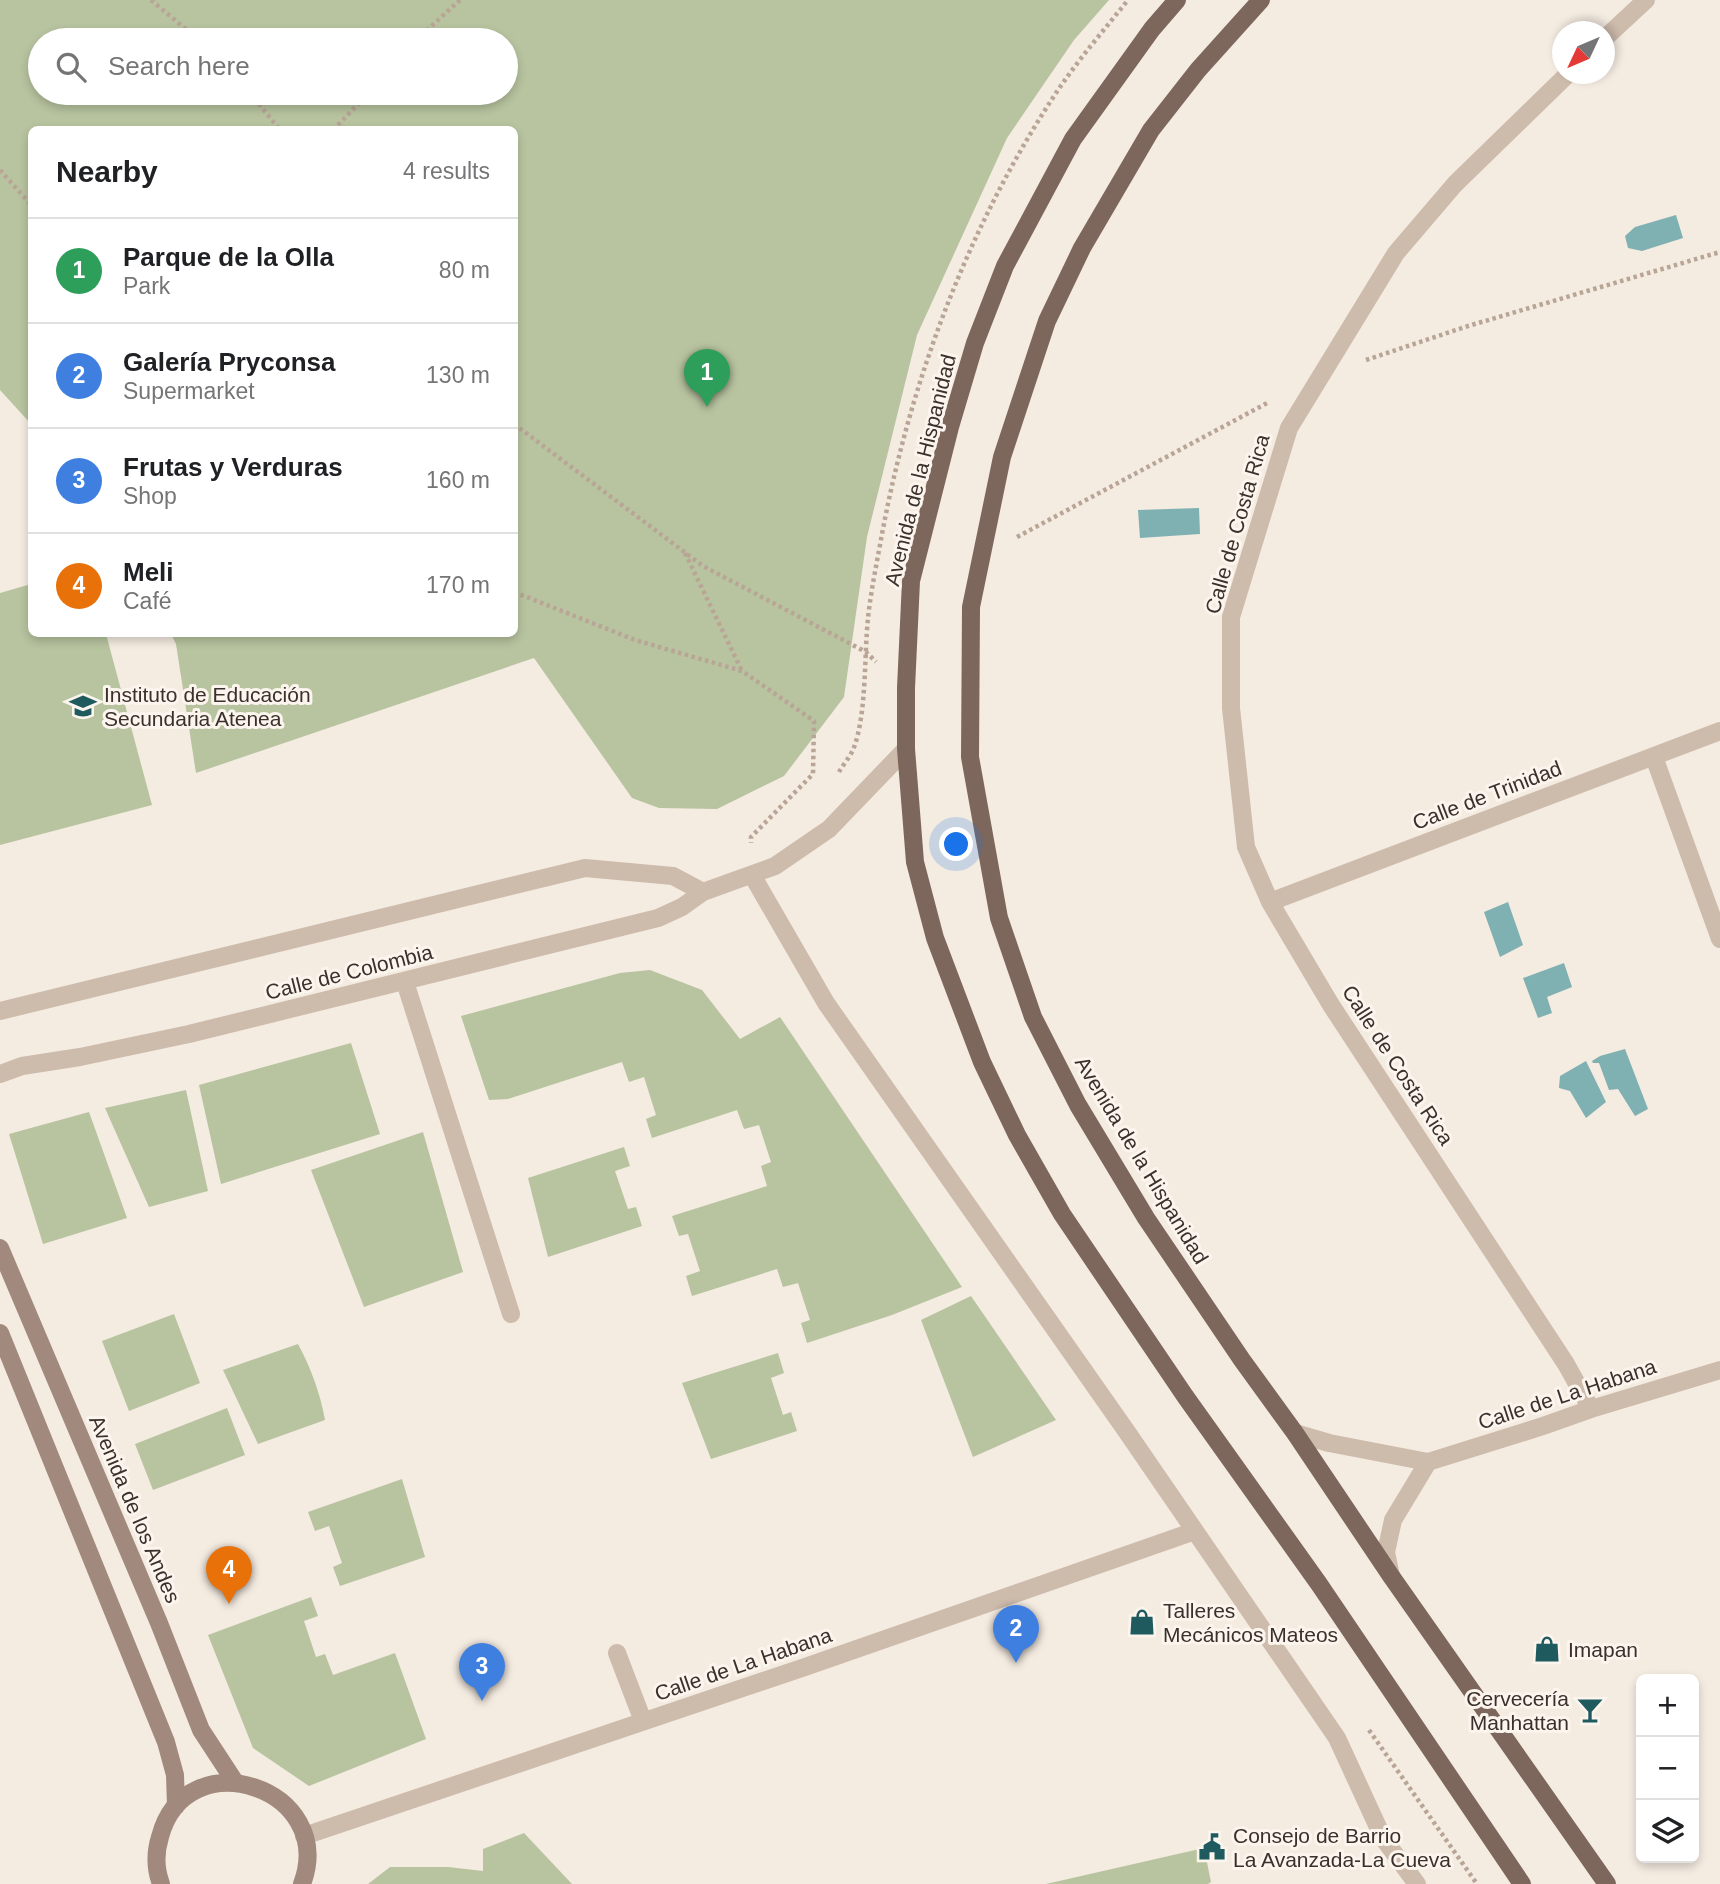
<!DOCTYPE html>
<html lang="en">
<head>
<meta charset="utf-8">
<style>
	body { margin:0; font-family:Arial,sans-serif; background:#f6f6f6; color:#202124 }
	.controls { position:absolute; right:21px; bottom:21px; display:grid; overflow:hidden; border-radius:10px; box-shadow:0 4px 10px #0003 }
	.controls button { width:63px; height:63px; display:grid; place-items:center; padding:0; border:0; border-bottom:2px solid #e0e0e0; background:#fff; color:#202124; font:35px sans-serif }
	.compass { position:absolute; left:1552px; top:21px; width:63px; height:63px; border-radius:50%; background:#fff; box-shadow:0 4px 10px #0003; rotate:226deg }
	.you { position:absolute; left:957px; top:845px; width:24px; height:24px; margin:-18px; border:5px solid #fff; border-radius:50%; background:#1a73e8; box-shadow:0 0 0 10px #1a73e833 }
	.badge { display:grid; place-items:center; width:46px; height:46px; border-radius:50%; background:#1f5a5e; color:#fff; font-size:23px; font-weight:700 }
	.pin { position:absolute; translate:-50% -58px; filter:drop-shadow(0 2px 4px #0008) }
	.pin::after { content:''; position:absolute; top:37px; width:24px; height:21px; background:inherit; clip-path:polygon(0 0,100% 0,50% 100%) }
	.list { margin:0; padding:0; list-style:none }
	h2 { display:flex; justify-content:space-between; align-items:center; height:91px; margin:0; padding:0 28px; font-size:30px }
	h2 small { font-size:23px; font-weight:400; color:#757577 }
	.list li { display:grid; grid-template-columns:46px 1fr auto; gap:21px; align-items:center; box-sizing:border-box; height:105px; padding:0 28px; border-top:2px solid #e0e0e0 }
	.list b { display:block; font-size:26px; white-space:nowrap }
	.list p { margin:0; font-size:23px; white-space:nowrap; color:#757577 }
	.list em { font-size:23px; font-style:normal; color:#757577 }
	.icon { flex:none; width:38px; height:38px; fill:none; stroke:currentColor; stroke-width:2; stroke-linecap:round; stroke-linejoin:round }
	.map { position:relative; flex:none; width:1720px; height:1884px; overflow:hidden }
	.search { position:absolute; background:#fff; box-shadow:0 4px 10px #0003; left:28px; top:28px; width:490px; height:77px; display:flex; align-items:center; gap:18px; box-sizing:border-box; padding:0 24px; border-radius:38px; color:#757577; font-size:26px }
	.panel { position:absolute; background:#fff; box-shadow:0 4px 10px #0003; left:28px; top:126px; width:490px; height:511px; border-radius:10px }
	.map>svg:first-child { display:block }
</style>
</head>
<body>
<div class="map">
<svg width="1720" height="1884" viewBox="0 0 1720 1884">
	<rect width="100%" height="100%" fill="#f4ebe1"/>
	<path fill="#b8c4a0" fill-rule="evenodd" d="M 0,0 L 1109,0 L 1074,40 L 1007,138 L 917,335 L 867,537 L 844,697 L 784,776 L 717,809 L 659,808 L 632,798 L 534,658 L 196,773 L 176,644 L 171,634 L 514,634 L 514,130 L 32,130 L 31,424 L 0,390 ZM 40,40 L 506,40 L 506,93 L 40,93 Z
		M 31,584 L 32,634 L 106,634 L 152,805 L 0,845 L 0,593 Z
		M 650,970 L 702,990 L 740,1039 L 780,1017 L 962,1287 L 892,1315 L 807,1343 L 801,1323 L 810,1320 L 798,1283 L 783,1287 L 777,1269 L 692,1296 L 686,1276 L 700,1271 L 688,1234 L 679,1236 L 672,1216 L 767,1186 L 761,1166 L 771,1162 L 759,1125 L 744,1129 L 737,1110 L 652,1138 L 646,1119 L 656,1115 L 644,1077 L 629,1082 L 622,1062 L 508,1099 L 489,1100 L 461,1016 L 620,973 Z
		M 351,1043 L 380,1134 L 221,1184 L 199,1085 Z
		M 186,1090 L 208,1191 L 149,1207 L 105,1108 Z
		M 89,1112 L 127,1218 L 43,1244 L 9,1134 Z
		M 423,1132 L 463,1272 L 364,1307 L 311,1170 Z
		M 624,1147 L 630,1166 L 615,1171 L 628,1209 L 636,1207 L 642,1226 L 548,1257 L 528,1178 Z
		M 971,1296 L 1056,1420 L 973,1457 L 921,1320 Z
		M 174,1314 L 200,1383 L 129,1411 L 102,1341 Z
		M 298,1344 C 311,1368 320,1393 325,1420 L 258,1444 L 223,1370 Z
		M 778,1353 L 784,1373 L 771,1378 L 783,1415 L 791,1412 L 797,1431 L 711,1459 L 682,1383 Z
		M 227,1408 L 245,1455 L 153,1490 L 135,1444 Z
		M 402,1479 L 425,1557 L 340,1586 L 333,1567 L 342,1563 L 329,1526 L 315,1531 L 308,1512 Z
		M 311,1597 L 318,1616 L 304,1621 L 316,1657 L 325,1654 L 333,1675 L 395,1653 L 426,1739 L 309,1786 L 253,1748 L 208,1635 Z
		M 524,1833 L 572,1884 L 368,1884 L 390,1867 L 448,1867 L 483,1871 L 483,1849 Z
		M 1204,1848 L 1211,1882 L 1208,1884 L 1046,1884 Z"/>
	<path fill="#7fb0b2" d="M 1676,215 L 1683,238 L 1642,251 L 1628,248 L 1625,236 L 1635,227 Z
		M 1199,508 L 1200,534 L 1140,538 L 1138,510 Z
		M 1508,902 L 1523,945 L 1500,957 L 1484,912 Z
		M 1564,963 L 1572,987 L 1547,997 L 1552,1013 L 1538,1018 L 1523,978 Z
		M 1625,1049 L 1648,1109 L 1635,1116 L 1618,1089 L 1609,1090 L 1599,1063 L 1593,1063 L 1592,1061 L 1600,1056 Z
		M 1586,1061 L 1606,1102 L 1586,1118 L 1570,1091 L 1559,1088 L 1560,1076 Z"/>
	<g fill="none" stroke-linecap="round" stroke-linejoin="round">
		<path stroke="#b9a596" stroke-width="4.5" stroke-dasharray="3.5 3.5" stroke-linecap="butt" d="M 151,0 L 199,40
			M 416,40 L 460,0
			M 250,93 L 280,130
			M 333,130 L 369,93
			M 0,170 L 32,206
			M 1366,360 L 1468,326 L 1720,252
			M 514,424 L 703,566 L 866,652 L 876,662
			M 1017,537 L 1269,402
			M 685,553 L 742,671
			M 514,592 L 635,640 L 742,671 L 814,721 L 813,774 L 751,837 L 751,843
			M 839,772 C 843,765 849,758 853,750 C 867,715 864,656 868,618 C 871,590 877,562 882,534 C 911,379 969,225 1056,93 C 1078,60 1104,30 1128,0
			M 1369,1730 L 1477,1884"/>
		<path stroke="#cdbbac" stroke-width="18" d="M 1604,39 L 1646,0
			M 1568,74 L 1455,184 L 1396,253 L 1289,428 L 1231,617 L 1231,708 L 1246,847 L 1270,902 L 1331,1005 L 1566,1364 L 1591,1409
			M 1654,757 L 1720,939
			M 752,875 L 826,1003 L 1127,1432 L 1337,1738 L 1383,1838 L 1417,1884
			M 1270,902 L 1720,731
			M 405,982 L 511,1314
			M 0,1011 L 585,868 L 673,876 L 703,892
			M 0,1074 L 22,1066 L 80,1057 L 189,1034 L 658,918 L 682,907 L 703,892 L 775,866 L 829,829 L 906,749
			M 1295,1433 L 1329,1443 L 1428,1462 L 1543,1426 L 1591,1409 L 1720,1370
			M 1391,1576 L 1386,1552 L 1393,1520 L 1428,1462
			M 617,1653 L 643,1721
			M 304,1836 L 805,1667 L 1195,1531"/>
		<path stroke="#a18a7d" stroke-width="18" d="M 0,1248 L 159,1623 L 201,1730 L 235,1782
			M 0,1333 L 166,1742 L 175,1775 L 176,1806
			M 161,1884 C 155,1868 155,1853 160,1837 C 186,1738 338,1788 302,1884"/>
		<path stroke="#7d675c" stroke-width="18" d="M 1177,0 L 1152,29 L 1073,139 L 1005,266 L 975,343 L 950,427 L 911,581 L 906,688 L 906,749 L 915,862 L 935,938 L 982,1062 L 1017,1135 L 1062,1214 L 1185,1396 L 1319,1584 L 1522,1884
			M 1261,0 L 1198,70 L 1151,130 L 1082,248 L 1047,321 L 1002,457 L 971,607 L 970,757 L 999,918 L 1033,1017 L 1078,1105 L 1146,1218 L 1242,1360 L 1295,1433 L 1391,1576 L 1607,1884"/>
	</g>
	<defs>
		<g id="school-bare" transform="scale(2.1)"><path d="M0-5L7-2L0 1L-7-2ZM-4 1L0 2.5L4 1V4Q0 6-4 4Z" fill="#1f5a5e" stroke="#fbf5ee" stroke-width="2.5" paint-order="stroke"/></g>
		<g id="shop-bare" transform="scale(2.1)"><path d="M-5-2.5h2.3a2.7 3.5 0 0 1 5.4 0H5L5.5 6h-11ZM-1.5-2.5h3a1.5 2.3 0 0 0-3 0Z" fill="#1f5a5e" stroke="#fbf5ee" stroke-width="2.5" paint-order="stroke"/></g>
		<g id="bar-bare" transform="scale(2.1)"><path d="M-6-5H6L.8 .8V4.5H3.5V6h-7V4.5H-.8V.8Z" fill="#1f5a5e" stroke="#fbf5ee" stroke-width="2.5" paint-order="stroke"/></g>
		<g id="civic-bare" transform="scale(2.1)"><path d="M-.6-6.5H3V-4.5H.6V-3L4-1V1h2V6H-6V1h2V-1L-.6-3ZM-1.2 2.5V6h2.4V2.5Z" fill="#1f5a5e" stroke="#fbf5ee" stroke-width="2.5" paint-order="stroke"/></g>
	</defs>
	<g fill-rule="evenodd">
		<use href="#school-bare" x="83" y="706"/>
		<use href="#shop-bare" x="1142" y="1622"/>
		<use href="#shop-bare" x="1547" y="1649"/>
		<use href="#bar-bare" x="1590" y="1710"/>
		<use href="#civic-bare" x="1212" y="1847"/>
	</g>
	<g text-anchor="middle" dominant-baseline="central" stroke-width="6" stroke-linejoin="round" paint-order="stroke">
		<g font-size="21" fill="#3b302b" stroke="#fbf5ee">
			<text transform="translate(920 470) rotate(-76)">Avenida de la Hispanidad</text>
			<text transform="translate(1237 524) rotate(-74)">Calle de Costa Rica</text>
			<text transform="translate(1487 795) rotate(-21)">Calle de Trinidad</text>
			<text transform="translate(349 972) rotate(-14)">Calle de Colombia</text>
			<text transform="translate(1398 1065) rotate(57)">Calle de Costa Rica</text>
			<text transform="translate(1142 1160) rotate(59)">Avenida de la Hispanidad</text>
			<text transform="translate(1567 1394) rotate(-18)">Calle de La Habana</text>
			<text transform="translate(135 1509) rotate(67)">Avenida de los Andes</text>
			<text transform="translate(743 1664) rotate(-19)">Calle de La Habana</text>
		</g>
		<g font-size="21" fill="#3b302b" stroke="#fbf5ee" text-anchor="start">
			<text x="104" y="694">Instituto de Educación<tspan x="104" dy="24">Secundaria Atenea</tspan></text>
			<text x="1163" y="1610">Talleres<tspan x="1163" dy="24">Mecánicos Mateos</tspan></text>
			<text x="1568" y="1649">Imapan</text>
			<text x="1569" y="1698" text-anchor="end">Cervecería<tspan x="1569" dy="24">Manhattan</tspan></text>
			<text x="1233" y="1835">Consejo de Barrio<tspan x="1233" dy="24">La Avanzada-La Cueva</tspan></text>
		</g>
	</g>
</svg>
<div class="controls">
<button>+</button>
<button>−</button>
<button><svg class="icon" aria-label="layers" viewBox="0 0 24 24"><path d="M12 4l9 5-9 5-9-5zM3 14l9 5 9-5"/></svg></button>
</div>
<svg class="compass" viewBox="-18 -18 36 36"><path d="M0-13l5 13h-10z" fill="#e53935"/><path d="M0 13l5-13h-10z" fill="#757577"/></svg>
<div class="you"></div>
<div class="pin badge" style="left:707px;top:407px;background:#2e9e5b">1</div>
<div class="pin badge" style="left:1016px;top:1663px;background:#3f7fe0">2</div>
<div class="pin badge" style="left:482px;top:1701px;background:#3f7fe0">3</div>
<div class="pin badge" style="left:229px;top:1604px;background:#e8710a">4</div>
<div class="search"><svg class="icon" aria-label="search" viewBox="0 0 24 24"><circle cx="10" cy="10" r="6"/><path d="M15 15l6 6"/></svg>Search here</div>
<section class="panel">
<h2>Nearby<small>4 results</small></h2>
<ul class="list">
<li><span class="badge" style="background:#2e9e5b">1</span><div><b>Parque de la Olla</b><p>Park</p></div><em>80 m</em></li>
<li><span class="badge" style="background:#3f7fe0">2</span><div><b>Galería Pryconsa</b><p>Supermarket</p></div><em>130 m</em></li>
<li><span class="badge" style="background:#3f7fe0">3</span><div><b>Frutas y Verduras</b><p>Shop</p></div><em>160 m</em></li>
<li><span class="badge" style="background:#e8710a">4</span><div><b>Meli</b><p>Café</p></div><em>170 m</em></li>
</ul>
</section>
</div>
</body>
</html>
